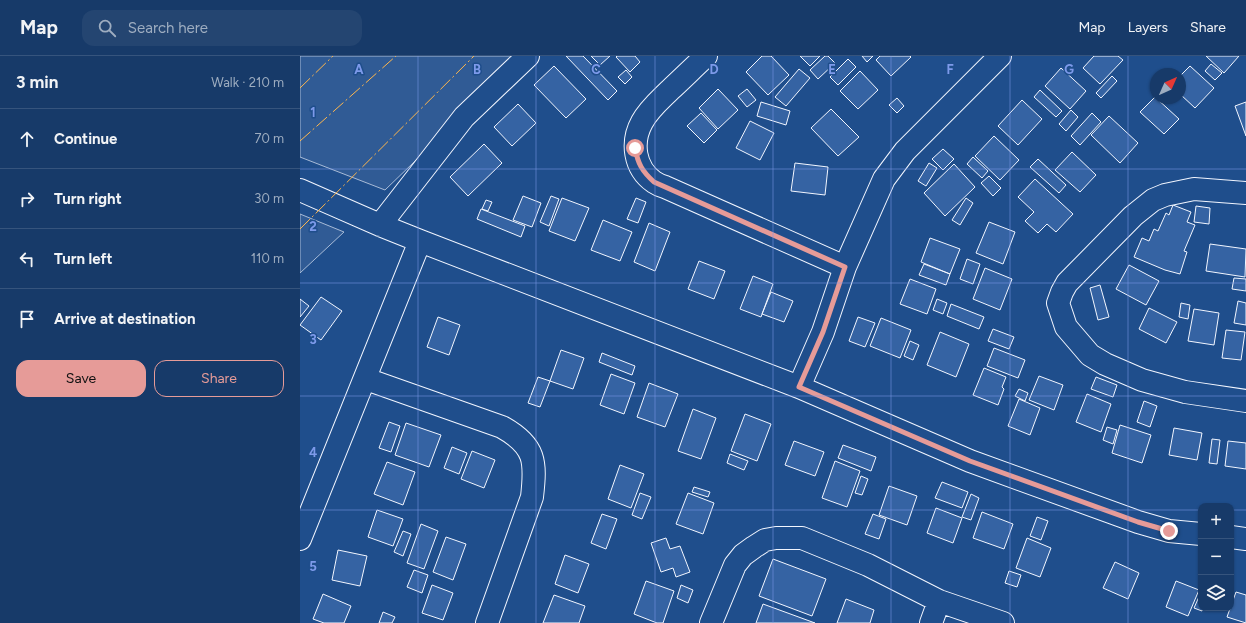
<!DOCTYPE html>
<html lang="en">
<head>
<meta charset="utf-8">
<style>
	body { margin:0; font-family:Figtree,sans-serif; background:#244571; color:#f1f3f6 }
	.controls { position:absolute; right:12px; bottom:12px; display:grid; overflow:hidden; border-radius:8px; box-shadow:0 1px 3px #0004 }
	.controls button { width:36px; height:36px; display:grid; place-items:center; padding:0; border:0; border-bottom:1px solid #36547d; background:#173a69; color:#f1f3f6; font:20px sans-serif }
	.compass { position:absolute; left:850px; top:12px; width:36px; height:36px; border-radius:50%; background:#173a69; box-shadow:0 1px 3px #0004; rotate:45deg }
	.stop { position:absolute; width:12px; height:12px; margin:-9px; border:3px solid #e69b98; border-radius:50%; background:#fff }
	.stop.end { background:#e69b98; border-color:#fff; box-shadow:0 1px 4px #0008 }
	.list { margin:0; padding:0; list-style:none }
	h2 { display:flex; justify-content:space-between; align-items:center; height:52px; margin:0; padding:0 16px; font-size:17px }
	h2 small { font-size:13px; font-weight:400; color:#9eadc0 }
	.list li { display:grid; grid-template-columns:26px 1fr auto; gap:12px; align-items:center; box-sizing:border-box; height:60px; padding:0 16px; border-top:1px solid #36547d }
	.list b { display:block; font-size:15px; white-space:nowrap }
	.list em { font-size:13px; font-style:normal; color:#9eadc0 }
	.actions { display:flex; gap:8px; padding:12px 16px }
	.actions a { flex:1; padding:9px 0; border:1px solid #e69b98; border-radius:12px; text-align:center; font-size:14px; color:#e69b98 }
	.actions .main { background:#e69b98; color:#111 }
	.icon { flex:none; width:22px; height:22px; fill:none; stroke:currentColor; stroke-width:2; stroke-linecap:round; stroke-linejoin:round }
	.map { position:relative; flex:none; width:946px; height:567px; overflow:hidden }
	header { display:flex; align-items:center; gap:24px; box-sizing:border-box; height:56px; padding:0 20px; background:#173a69; border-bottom:1px solid #36547d }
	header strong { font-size:19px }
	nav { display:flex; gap:22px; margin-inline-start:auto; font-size:14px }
	.search { width:280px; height:36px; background:#244571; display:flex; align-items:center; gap:10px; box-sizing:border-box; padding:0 14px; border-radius:12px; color:#9eadc0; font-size:15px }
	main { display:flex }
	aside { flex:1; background:#173a69 }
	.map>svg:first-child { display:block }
</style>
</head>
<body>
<header>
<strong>Map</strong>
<div class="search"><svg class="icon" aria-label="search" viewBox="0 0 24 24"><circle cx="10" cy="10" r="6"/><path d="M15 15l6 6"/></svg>Search here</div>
<nav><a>Map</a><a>Layers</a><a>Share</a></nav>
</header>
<main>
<aside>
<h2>3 min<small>Walk · 210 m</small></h2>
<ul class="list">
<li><svg class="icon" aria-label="ahead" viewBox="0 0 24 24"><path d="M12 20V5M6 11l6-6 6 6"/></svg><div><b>Continue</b></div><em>70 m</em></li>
<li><svg class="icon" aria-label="right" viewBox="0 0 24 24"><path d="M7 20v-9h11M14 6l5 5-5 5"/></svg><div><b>Turn right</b></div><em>30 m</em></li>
<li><svg class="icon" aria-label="left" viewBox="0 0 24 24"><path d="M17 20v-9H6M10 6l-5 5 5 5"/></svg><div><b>Turn left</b></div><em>110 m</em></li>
<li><svg class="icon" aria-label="arrive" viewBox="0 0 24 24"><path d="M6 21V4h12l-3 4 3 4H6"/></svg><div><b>Arrive at destination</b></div></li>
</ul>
<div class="actions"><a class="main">Save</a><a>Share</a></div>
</aside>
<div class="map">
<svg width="946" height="567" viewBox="0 0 946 567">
	<rect width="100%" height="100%" fill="#1f4e8c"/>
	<path fill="#305b95" stroke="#a8bbd7" d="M 0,0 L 224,0 L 85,134 L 0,101 Z
		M 0,158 L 44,176 L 0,217 Z"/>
	<path fill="#3563a3" stroke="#f2f6ff" d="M 266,0 L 283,0 L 317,35 L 308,44 Z
		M 291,0 L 310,0 L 300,9 Z
		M 317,0 L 335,0 L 340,6 L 330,16 L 316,1 Z
		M 462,0 L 471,0 L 489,19 L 468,39 L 446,16 Z
		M 500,0 L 520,0 L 510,10 Z
		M 525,0 L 528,0 L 535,7 L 518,23 L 510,14 Z
		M 562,0 L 573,0 L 567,6 Z
		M 580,0 L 610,0 L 611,1 L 591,20 L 576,4 Z
		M 794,0 L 818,0 L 823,4 L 800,28 L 783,12 Z
		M 906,0 L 939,0 L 924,17 Z
		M 548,3 L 556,11 L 538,29 L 530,21 Z
		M 911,8 L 922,17 L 915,24 L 905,15 Z
		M 254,10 L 286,43 L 266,62 L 234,29 Z
		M 890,10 L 914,32 L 895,52 L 880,38 L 880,20 Z
		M 761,12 L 786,35 L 770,53 L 745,30 Z
		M 499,13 L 510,22 L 486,50 L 475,41 Z
		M 326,14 L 332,21 L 325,28 L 318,21 Z
		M 560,15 L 578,34 L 558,53 L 540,35 Z
		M 812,20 L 817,25 L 801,42 L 796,37 Z
		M 418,33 L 438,54 L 418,73 L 399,52 Z
		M 447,33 L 456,44 L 447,51 L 438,40 Z
		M 740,34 L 762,55 L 756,61 L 734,41 Z
		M 855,41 L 879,63 L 864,78 L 840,56 Z
		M 597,42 L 604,50 L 597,57 L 589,49 Z
		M 722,44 L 742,63 L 718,89 L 698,70 Z
		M 461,46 L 490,55 L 486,69 L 457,60 Z
		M 946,46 L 946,80 L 935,50 Z
		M 218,48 L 236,67 L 212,90 L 194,71 Z
		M 531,53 L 559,81 L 538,100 L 511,72 Z
		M 771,54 L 778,61 L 766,75 L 759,68 Z
		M 401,57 L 417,74 L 404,87 L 387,70 Z
		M 792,57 L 801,66 L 780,89 L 771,80 Z
		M 809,60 L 838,87 L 820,107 L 791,79 Z
		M 450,65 L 474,77 L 460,104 L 436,92 Z
		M 694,80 L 719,104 L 700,124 L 675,100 Z
		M 184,88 L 202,107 L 168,140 L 150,121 Z
		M 643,93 L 654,103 L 643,114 L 632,103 Z
		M 772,96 L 796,119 L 780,136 L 755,114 Z
		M 673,101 L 688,115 L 682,122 L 667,108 Z
		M 738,103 L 766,129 L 759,137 L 730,111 Z
		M 495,107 L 528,111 L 525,139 L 491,135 Z
		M 629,107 L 637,112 L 626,130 L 618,125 Z
		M 654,108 L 675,131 L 645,160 L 624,137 Z
		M 689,120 L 701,132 L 693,140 L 681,127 Z
		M 735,123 L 773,158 L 756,176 L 747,168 L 738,177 L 725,165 L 734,156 L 718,141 Z
		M 223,140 L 241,147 L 232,171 L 213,164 Z
		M 251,140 L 259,143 L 249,170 L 240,166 Z
		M 262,142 L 289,152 L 275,185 L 249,175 Z
		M 336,142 L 346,146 L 338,167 L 327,163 Z
		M 666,142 L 673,147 L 660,169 L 652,164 Z
		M 186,144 L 192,146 L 188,155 L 182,153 Z
		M 873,149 L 891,156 L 887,166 L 895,169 L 884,195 L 887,196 L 880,218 L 865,214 L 834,201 L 842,182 L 849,185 L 854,173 L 858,175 L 866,157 L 869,159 Z
		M 896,150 L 910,152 L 909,168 L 894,166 Z
		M 181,153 L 225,170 L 221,181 L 177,163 Z
		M 303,164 L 332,176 L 320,205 L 291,194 Z
		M 689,166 L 715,176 L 703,208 L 676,197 Z
		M 349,167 L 370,176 L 355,215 L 334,206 Z
		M 630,182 L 660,193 L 650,218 L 621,206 Z
		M 910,188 L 946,193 L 945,221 L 906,215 Z
		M 667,203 L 680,208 L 673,228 L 660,223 Z
		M 399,205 L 425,215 L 414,243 L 388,233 Z
		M 624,208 L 650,218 L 646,229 L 619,219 Z
		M 829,209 L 859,225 L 846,249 L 816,233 Z
		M 685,212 L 712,223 L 700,254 L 673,243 Z
		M 453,220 L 473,228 L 461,261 L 440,253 Z
		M 934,222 L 946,223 L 946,235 L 932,233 Z
		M 610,223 L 636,233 L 627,258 L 600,248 Z
		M 800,229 L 809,261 L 798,264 L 790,232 Z
		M 471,236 L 493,245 L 484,266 L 462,258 Z
		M 21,241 L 42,255 L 21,284 L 0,269 Z
		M 0,243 L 9,250 L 0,261 Z
		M 637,243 L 647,247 L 643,258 L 633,254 Z
		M 938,245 L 946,247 L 946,269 L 934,267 Z
		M 881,247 L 890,249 L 888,263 L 879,261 Z
		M 651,248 L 684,261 L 679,273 L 647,260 Z
		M 849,252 L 877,266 L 866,287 L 839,273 Z
		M 894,253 L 919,257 L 914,289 L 888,285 Z
		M 138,261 L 160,269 L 149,299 L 127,291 Z
		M 558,261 L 575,267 L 565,291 L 549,285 Z
		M 581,262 L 611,274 L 600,302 L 570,290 Z
		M 693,273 L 714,281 L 709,293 L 688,285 Z
		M 926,274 L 945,276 L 941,304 L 922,302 Z
		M 640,276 L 669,288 L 656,321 L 627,309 Z
		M 610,285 L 619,289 L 613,304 L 604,300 Z
		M 694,292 L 725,304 L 718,322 L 687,310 Z
		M 261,294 L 284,302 L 273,333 L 250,325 Z
		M 302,297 L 335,310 L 332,319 L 299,306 Z
		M 684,312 L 706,321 L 702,331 L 704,333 L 698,349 L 673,339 Z
		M 311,318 L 335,327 L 324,358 L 300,349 Z
		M 739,320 L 763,329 L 754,354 L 729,344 Z
		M 238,321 L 250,325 L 240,351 L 228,347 Z
		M 796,321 L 817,329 L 813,341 L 791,333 Z
		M 349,327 L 378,338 L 365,371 L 337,361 Z
		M 719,333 L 728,337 L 725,345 L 715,340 Z
		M 787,338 L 811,348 L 801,376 L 776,366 Z
		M 719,343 L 740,352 L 730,379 L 708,370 Z
		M 844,345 L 857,350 L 850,371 L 837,366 Z
		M 393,353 L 416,362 L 401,403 L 378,395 Z
		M 445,358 L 471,368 L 457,405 L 431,395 Z
		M 89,366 L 100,370 L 91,396 L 79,392 Z
		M 106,367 L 141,379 L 129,411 L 95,399 Z
		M 820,369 L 851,379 L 842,407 L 812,397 Z
		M 807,371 L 817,374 L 813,388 L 803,384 Z
		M 874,372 L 902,377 L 897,404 L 869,399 Z
		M 912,383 L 920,384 L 917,408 L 909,407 Z
		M 494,385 L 524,396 L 515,420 L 485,409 Z
		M 928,385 L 946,387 L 946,413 L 925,410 Z
		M 543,389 L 576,401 L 571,415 L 538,402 Z
		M 152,391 L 167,397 L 159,418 L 144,412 Z
		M 172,395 L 195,404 L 184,432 L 161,423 Z
		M 430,398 L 448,405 L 444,414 L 427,407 Z
		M 535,405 L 560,415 L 547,451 L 522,442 Z
		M 87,406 L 115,416 L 103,449 L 74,438 Z
		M 320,409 L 344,418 L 331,452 L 308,443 Z
		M 561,420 L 568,423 L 562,439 L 555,437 Z
		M 642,426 L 668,436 L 662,452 L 635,442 Z
		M 589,430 L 617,440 L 607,469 L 579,459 Z
		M 394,431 L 410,436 L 408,441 L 392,436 Z
		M 340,437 L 351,441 L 342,463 L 332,459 Z
		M 388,437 L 414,447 L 403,478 L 376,468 Z
		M 671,438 L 679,442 L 671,464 L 662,461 Z
		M 636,452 L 662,462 L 653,487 L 627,477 Z
		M 77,454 L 103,463 L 93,490 L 68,481 Z
		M 682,456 L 713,468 L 704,493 L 673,482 Z
		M 302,458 L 317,463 L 306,493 L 291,487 Z
		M 573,458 L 586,463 L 579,483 L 565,478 Z
		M 737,461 L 748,465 L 741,484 L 730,480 Z
		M 121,468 L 138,475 L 124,513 L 107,507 Z
		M 103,475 L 111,478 L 103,500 L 94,496 Z
		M 146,481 L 166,488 L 153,524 L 133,516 Z
		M 366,482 L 370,493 L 380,490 L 390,516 L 376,521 L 373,512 L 361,516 L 351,487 Z
		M 727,482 L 751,492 L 740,521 L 716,512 Z
		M 38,494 L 67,500 L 60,530 L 32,524 Z
		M 265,499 L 289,508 L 278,537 L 255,528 Z
		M 473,503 L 526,523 L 512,560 L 459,540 Z
		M 815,506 L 839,517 L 828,543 L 803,532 Z
		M 114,514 L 128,519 L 122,537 L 107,531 Z
		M 709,515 L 721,519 L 717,531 L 705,527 Z
		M 346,525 L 374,535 L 363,567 L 357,567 L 334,558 Z
		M 876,525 L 899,534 L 888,560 L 866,551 Z
		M 132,529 L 153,537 L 143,564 L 122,557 Z
		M 381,529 L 393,534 L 388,547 L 377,542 Z
		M 901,536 L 901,552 L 903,552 L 902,555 L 894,552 Z
		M 936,536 L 946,539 L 946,567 L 927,561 Z
		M 23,538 L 51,550 L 44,567 L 24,567 L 13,563 Z
		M 254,539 L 285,550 L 279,567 L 243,567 Z
		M 546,543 L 574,554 L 570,567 L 537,567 Z
		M 463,548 L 515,567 L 456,567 Z
		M 83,556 L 95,561 L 92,567 L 79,567 Z"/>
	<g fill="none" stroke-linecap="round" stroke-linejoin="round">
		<g stroke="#f2f6ff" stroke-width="24">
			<path id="minor" d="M 406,0 C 394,11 382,23 370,34 C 360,44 349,53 342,66 C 331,86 334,112 354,126 C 357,128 361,130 365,131 L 545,211
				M 0,134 L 80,169 L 120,185 L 499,331 L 670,405 L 838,466 L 869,475 L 901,478
				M 946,137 L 894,133 L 865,139 L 853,144 L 833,160 L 767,227 L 762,236 L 758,247 L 766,271 L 790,299 L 805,308 L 842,324 L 885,336 L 946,345
				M 80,169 L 164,61 L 228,0
				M 66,323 L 202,371 C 236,390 236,406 232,441 L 187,567
				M 499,331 L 523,276 L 545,211 L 584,123 L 605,95 L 700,0
				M 931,481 L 946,483
				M 0,483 L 120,185
				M 411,567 L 435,509 L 443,499 L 454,491 L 465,484 L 476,482 L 502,482 L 568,509 L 639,545 L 703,567
				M 631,567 L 639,545"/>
		</g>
		<use href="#minor" stroke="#1f4e8c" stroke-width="22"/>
		<path stroke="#ffb74d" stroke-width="1" stroke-dasharray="14 3 2 3" stroke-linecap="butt" d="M 0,32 L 33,0
			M 0,85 L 96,0
			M 0,173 L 174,0"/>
	</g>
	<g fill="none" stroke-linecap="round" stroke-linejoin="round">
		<path stroke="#e69b98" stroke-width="5" d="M 335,92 C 338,108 342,115 354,126 L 545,211 L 523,276 L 499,331 L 670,405 L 838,466 L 869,475"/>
	</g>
	<path fill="none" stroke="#7d9aea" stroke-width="1" stroke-opacity="0.55" d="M 118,0 L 118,567M 236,0 L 236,567M 355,0 L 355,567M 473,0 L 473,567M 591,0 L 591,567M 710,0 L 710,567M 828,0 L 828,567M 0,113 L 946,113M 0,227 L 946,227M 0,340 L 946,340M 0,454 L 901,454M 931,454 L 946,454"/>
	<g font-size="13" text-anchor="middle" font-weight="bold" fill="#7d9aea" stroke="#1f4e8c" stroke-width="3" stroke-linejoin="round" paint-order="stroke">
		<text x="59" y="18">A</text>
		<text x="177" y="18">B</text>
		<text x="296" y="18">C</text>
		<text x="414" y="18">D</text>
		<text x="532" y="18">E</text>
		<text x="650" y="18">F</text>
		<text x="769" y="18">G</text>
		<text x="13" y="61">1</text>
		<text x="13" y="175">2</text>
		<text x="13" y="288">3</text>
		<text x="13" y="401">4</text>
		<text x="13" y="515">5</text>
	</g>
</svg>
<div class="controls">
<button>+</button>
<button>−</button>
<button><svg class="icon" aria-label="layers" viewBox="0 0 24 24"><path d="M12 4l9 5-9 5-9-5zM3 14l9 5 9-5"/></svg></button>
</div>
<svg class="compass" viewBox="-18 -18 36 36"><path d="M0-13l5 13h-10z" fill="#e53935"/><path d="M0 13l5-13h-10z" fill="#9eadc0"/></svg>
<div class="stop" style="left:335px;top:92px"></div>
<div class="stop end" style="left:869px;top:475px"></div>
</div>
</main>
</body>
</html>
